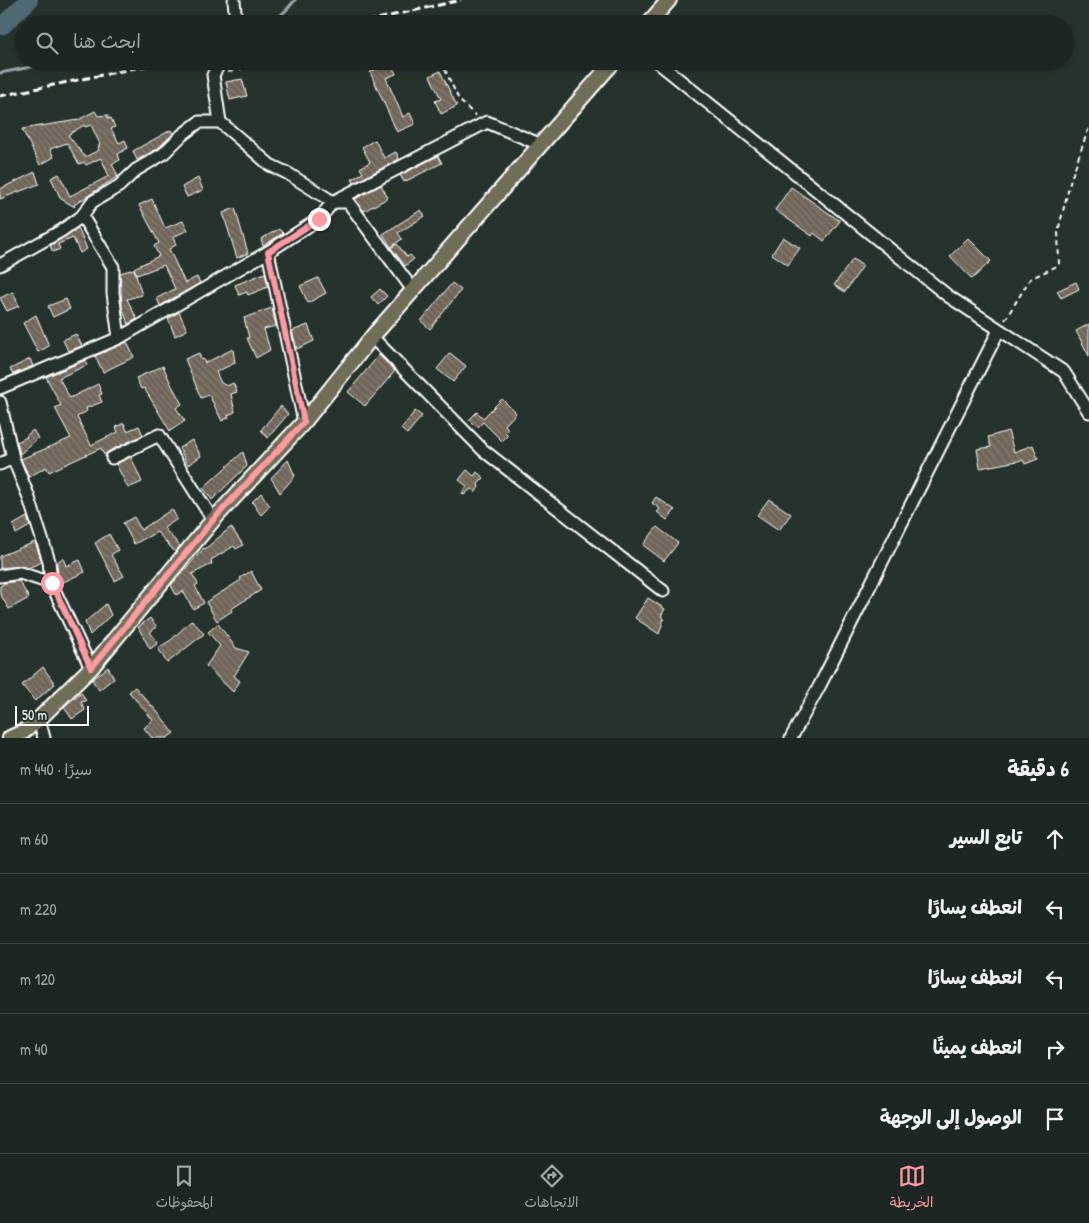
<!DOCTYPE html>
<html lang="ar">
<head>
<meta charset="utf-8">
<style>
	body { margin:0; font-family:"Patrick Hand","Playpen Sans Arabic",sans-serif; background:#29322f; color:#f1f3f6; direction:rtl }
	.scale { position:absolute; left:15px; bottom:12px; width:74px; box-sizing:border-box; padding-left:5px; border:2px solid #fff; border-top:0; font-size:14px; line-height:18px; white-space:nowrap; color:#fff; -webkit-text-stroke:4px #26332d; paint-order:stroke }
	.stop { position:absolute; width:15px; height:15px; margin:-11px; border:4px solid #ff9aa2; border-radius:50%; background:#fff }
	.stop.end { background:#ff9aa2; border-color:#fff; box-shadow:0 1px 5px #0008 }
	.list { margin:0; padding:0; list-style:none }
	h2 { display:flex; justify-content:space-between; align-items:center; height:65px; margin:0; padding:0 20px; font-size:21px }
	h2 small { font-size:16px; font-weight:400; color:#a0a5a5 }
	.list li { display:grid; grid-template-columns:32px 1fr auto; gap:15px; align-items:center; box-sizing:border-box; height:70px; padding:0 20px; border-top:1px solid #3a4340 }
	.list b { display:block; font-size:19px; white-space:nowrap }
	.list em { font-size:16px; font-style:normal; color:#a0a5a5 }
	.icon { flex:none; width:28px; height:28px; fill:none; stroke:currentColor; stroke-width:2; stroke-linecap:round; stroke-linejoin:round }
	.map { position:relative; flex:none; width:1089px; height:738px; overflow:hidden; direction:ltr }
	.search { position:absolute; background:#1c2622; box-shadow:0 1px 4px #0004; left:15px; right:15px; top:15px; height:55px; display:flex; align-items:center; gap:12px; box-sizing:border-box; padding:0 18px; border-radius:28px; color:#a0a5a5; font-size:19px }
	.sheet { height:415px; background:#1c2622 }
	nav { display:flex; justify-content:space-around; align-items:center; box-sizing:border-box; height:70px; border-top:1px solid #3a4340; background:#1c2622; font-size:14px; color:#a0a5a5 }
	nav a { display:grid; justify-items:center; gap:2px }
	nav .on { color:#ff9aa2 }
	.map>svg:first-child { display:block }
</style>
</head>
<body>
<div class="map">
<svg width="1089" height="738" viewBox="0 0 1089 738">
	<defs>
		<pattern id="building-back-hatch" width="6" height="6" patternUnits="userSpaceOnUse" patternTransform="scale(1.25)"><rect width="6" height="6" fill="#6f6558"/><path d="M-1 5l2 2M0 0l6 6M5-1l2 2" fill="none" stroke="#857c71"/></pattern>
	</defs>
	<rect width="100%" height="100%" fill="#26332d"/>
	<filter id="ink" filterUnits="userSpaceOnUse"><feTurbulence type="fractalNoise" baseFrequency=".02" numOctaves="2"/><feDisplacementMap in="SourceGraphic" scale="10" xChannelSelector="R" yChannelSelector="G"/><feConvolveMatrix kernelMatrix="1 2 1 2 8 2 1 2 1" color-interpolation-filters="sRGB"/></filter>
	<g filter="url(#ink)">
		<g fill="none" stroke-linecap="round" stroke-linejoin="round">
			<path stroke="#96a5ac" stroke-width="3" d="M 264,24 C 278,20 286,11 295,0
				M 0,73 L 62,61"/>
			<path stroke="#506975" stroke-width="18" d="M 0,26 L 3,25 L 29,0"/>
		</g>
		<path fill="url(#building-back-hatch)" stroke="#fff" fill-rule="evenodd" d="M 391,63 L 396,74 L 386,78 L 403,117 L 410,113 L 415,124 L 397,132 L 370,72 Z
			M 440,71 L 457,106 L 441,114 L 435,101 L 441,99 L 430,76 Z
			M 242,79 L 247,96 L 230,100 L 226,82 Z
			M 95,111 L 98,116 L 108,115 L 108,119 L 111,118 L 115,127 L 111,129 L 119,143 L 125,140 L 128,148 L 118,154 L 120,160 L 112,164 L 118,176 L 74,205 L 75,207 L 61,199 L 51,178 L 59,174 L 70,196 L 109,176 L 101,158 L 86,165 L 84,162 L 79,164 L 67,143 L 50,149 L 54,157 L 40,165 L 22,129 L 78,120 ZM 84,125 L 85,127 L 91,125 L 100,144 L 98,147 L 99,150 L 85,157 L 68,135 Z
			M 171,130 L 173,134 L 158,148 L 137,160 L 133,151 Z
			M 375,140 L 384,158 L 396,152 L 399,159 L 354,183 L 352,179 L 363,173 L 360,168 L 370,162 L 362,147 Z
			M 438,156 L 442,163 L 404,182 L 400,175 Z
			M 35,172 L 39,184 L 0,199 L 0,189 Z
			M 198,178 L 203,190 L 187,197 L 182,187 Z
			M 381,185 L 388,198 L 364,211 L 355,199 Z
			M 791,187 L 840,221 L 824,241 L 814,233 L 812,236 L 775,210 Z
			M 152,199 L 165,228 L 183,221 L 188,230 L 173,237 L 176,245 L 169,249 L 185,283 L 197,277 L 200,283 L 160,306 L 157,298 L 175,289 L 164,265 L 137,275 L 134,268 L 159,256 L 154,246 L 159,243 L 139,205 Z
			M 235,208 L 248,253 L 237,258 L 223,213 Z
			M 421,210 L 425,216 L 398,233 L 402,239 L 391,247 L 383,234 Z
			M 78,228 L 87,249 L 80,253 L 73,238 L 58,244 L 60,249 L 53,252 L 50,246 Z
			M 279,229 L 283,233 L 263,246 L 261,239 Z
			M 783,237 L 800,248 L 788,265 L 772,254 Z
			M 968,238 L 991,261 L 972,279 L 950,256 Z
			M 397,244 L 407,257 L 410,255 L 414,259 L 405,266 L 391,248 Z
			M 853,259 L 863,266 L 845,292 L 834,285 Z
			M 134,269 L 142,295 L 127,299 L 137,319 L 128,324 L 122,307 L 120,273 Z
			M 265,273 L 268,287 L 248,295 L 247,292 L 239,295 L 235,285 Z
			M 318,278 L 326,293 L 308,303 L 300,286 Z
			M 1076,282 L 1079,289 L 1061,298 L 1057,291 Z
			M 452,283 L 461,290 L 430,329 L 421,321 Z
			M 380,289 L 387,296 L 378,305 L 371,297 Z
			M 13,292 L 19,306 L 7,311 L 0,298 Z
			M 66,299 L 70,309 L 53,317 L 48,306 Z
			M 272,308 L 276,326 L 264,329 L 270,350 L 256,358 L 247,338 L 249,338 L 244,318 Z
			M 179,312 L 187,330 L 175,336 L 168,319 Z
			M 36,315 L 49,346 L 38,352 L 23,323 Z
			M 1089,324 L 1089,356 L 1076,331 Z
			M 308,325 L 314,341 L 297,349 L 292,331 Z
			M 76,334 L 82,346 L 68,351 L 63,340 Z
			M 127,342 L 134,357 L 103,372 L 95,356 Z
			M 233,349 L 235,363 L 216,372 L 221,383 L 227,386 L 233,383 L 237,392 L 231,394 L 235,412 L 228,415 L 229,417 L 222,421 L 209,395 L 201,398 L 185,359 L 199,353 L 201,360 L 203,359 L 205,363 Z
			M 450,353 L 466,366 L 453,382 L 437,369 Z
			M 379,355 L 395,371 L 365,406 L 348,392 Z
			M 30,359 L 33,366 L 13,374 L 10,369 Z
			M 86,360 L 87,365 L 59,378 L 70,398 L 98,384 L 102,394 L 99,395 L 102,402 L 86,408 L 87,411 L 77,417 L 91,445 L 118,432 L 116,427 L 124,423 L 127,431 L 139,426 L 143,435 L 109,451 L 104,455 L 101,448 L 49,472 L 46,467 L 29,477 L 21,459 L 71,438 L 55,408 L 61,405 L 46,377 Z
			M 163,366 L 171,384 L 182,404 L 176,408 L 185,421 L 170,431 L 144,388 L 141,389 L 136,378 Z
			M 502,399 L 516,413 L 505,425 L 508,429 L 505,432 L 508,435 L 502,441 L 483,422 L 477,428 L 469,420 L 477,412 L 483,418 Z
			M 281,406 L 288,414 L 268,438 L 261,430 Z
			M 415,411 L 422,416 L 407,434 L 401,429 Z
			M 33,430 L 38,438 L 20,454 L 17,442 L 27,437 L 26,436 Z
			M 1008,431 L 1014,452 L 1033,445 L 1038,459 L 1025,464 L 1023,460 L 980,468 L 977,449 L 991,447 L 988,437 Z
			M 192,440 L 201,456 L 188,465 L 179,448 Z
			M 243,452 L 247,466 L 212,500 L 203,488 Z
			M 131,457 L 142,482 L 128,488 L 116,464 Z
			M 288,460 L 295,476 L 280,493 L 271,478 Z
			M 467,470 L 474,476 L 477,472 L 484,478 L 478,484 L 479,487 L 475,493 L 471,489 L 464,495 L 462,493 L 467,486 L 459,480 Z
			M 261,493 L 270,506 L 261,515 L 252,502 Z
			M 656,497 L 675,510 L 667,520 L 657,512 L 660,509 L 652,503 Z
			M 769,499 L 791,514 L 779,530 L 757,515 Z
			M 172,509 L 177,519 L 164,528 L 180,546 L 175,552 L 157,532 L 134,544 L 123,523 L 134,517 L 141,530 Z
			M 27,517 L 30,526 L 16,534 L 13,525 Z
			M 231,527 L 243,545 L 236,549 L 234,546 L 211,560 L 212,564 L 192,574 L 198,584 L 195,586 L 204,603 L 193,609 L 183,591 L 176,595 L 171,585 L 204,548 L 205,549 Z
			M 657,527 L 678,543 L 664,561 L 643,545 Z
			M 109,534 L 118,550 L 111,555 L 124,576 L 115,581 L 95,543 Z
			M 35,542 L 42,562 L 28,568 L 19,566 L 0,568 L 0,556 Z
			M 63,558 L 66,566 L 80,560 L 85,572 L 61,583 L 58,576 L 57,562 Z
			M 251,571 L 261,590 L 231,609 L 232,611 L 217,621 L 206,602 L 241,580 L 240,578 Z
			M 19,581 L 29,598 L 9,609 L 0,594 L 0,586 L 5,583 Z
			M 648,598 L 665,609 L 661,616 L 664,618 L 659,634 L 635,618 Z
			M 106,604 L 111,615 L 90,635 L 85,622 Z
			M 150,618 L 157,627 L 150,632 L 158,643 L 150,649 L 138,627 Z
			M 192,620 L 204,634 L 167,663 L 158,648 L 171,640 Z
			M 218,624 L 236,648 L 249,652 L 234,676 L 240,681 L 233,692 L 206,666 L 220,646 L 208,632 Z
			M 43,667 L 55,684 L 35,701 L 22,685 Z
			M 108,667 L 114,678 L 99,690 L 92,680 Z
			M 135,687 L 160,715 L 174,733 L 167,738 L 152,738 L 144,728 L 153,720 L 129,692 Z
			M 81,692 L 86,701 L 81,702 L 85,710 L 72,719 L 64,707 Z"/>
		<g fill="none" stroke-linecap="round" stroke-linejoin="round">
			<g stroke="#fff" stroke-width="15">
				<path id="minor" d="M 234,0 L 236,24
					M 656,61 L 948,296 L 1064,372 L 1089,412
					M 220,122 L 213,75 L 221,61
					M 82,216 L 113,267 L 113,293 L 119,338
					M 268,252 L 304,422
					M 0,265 L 61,231 L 82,216 L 92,202 L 119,186 L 136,170 L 163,154 L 182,135 L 199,122 L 220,122 L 270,165 L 287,173 L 333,202 L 348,202 L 413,290
					M 372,337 L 483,450 L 663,591
					M 0,388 L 119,338 L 268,252 L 319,219 L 333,202 L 487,122 L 539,144
					M 0,402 L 13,458 L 28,495 L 49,561 L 51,583 L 91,668
					M 112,458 L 159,435 L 213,520
					M 0,464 L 13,458
					M 0,576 L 20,573 L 51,583
					M 39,719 L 44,738
					M 791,738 L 820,685 L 999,330"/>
			</g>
			<g stroke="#fff" stroke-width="18">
				<path id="major" d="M 648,24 L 669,0
					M 10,738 L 23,732 L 39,719 L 91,668 L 213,520 L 304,422 L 372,337 L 614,61"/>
			</g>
			<path stroke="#fff" stroke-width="2" stroke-dasharray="5 4" stroke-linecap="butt" d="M 441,61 L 459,100 L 476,116
				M 228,72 L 279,61
				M 1005,320 L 1030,279 L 1059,265 L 1058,231 L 1071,179 L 1089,127"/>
			<use href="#minor" stroke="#26332d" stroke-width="11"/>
			<use href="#major" stroke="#716e59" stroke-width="14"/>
			<path stroke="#fff" stroke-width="3" stroke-dasharray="8 4" stroke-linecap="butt" d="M 355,24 L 461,0
				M 0,96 L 170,61"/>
		</g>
	</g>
	<g fill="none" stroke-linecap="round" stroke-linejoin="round" filter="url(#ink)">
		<path stroke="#ff9aa2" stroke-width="6" d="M 52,583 L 91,668 L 213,520 L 304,422 L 268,252 L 319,219"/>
	</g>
</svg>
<div class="scale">50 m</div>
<div class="stop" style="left:52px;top:583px"></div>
<div class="stop end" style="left:319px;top:219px"></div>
<div class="search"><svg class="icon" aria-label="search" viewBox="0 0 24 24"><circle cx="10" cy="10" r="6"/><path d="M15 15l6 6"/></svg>ابحث هنا</div>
</div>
<section class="sheet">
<h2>6 دقيقة<small>سيرًا · 440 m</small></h2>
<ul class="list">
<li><svg class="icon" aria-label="ahead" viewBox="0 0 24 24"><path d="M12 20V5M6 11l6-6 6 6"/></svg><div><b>تابع السير</b></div><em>60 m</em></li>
<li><svg class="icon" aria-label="left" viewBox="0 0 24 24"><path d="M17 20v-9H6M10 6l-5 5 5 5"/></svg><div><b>انعطف يسارًا</b></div><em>220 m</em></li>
<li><svg class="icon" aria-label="left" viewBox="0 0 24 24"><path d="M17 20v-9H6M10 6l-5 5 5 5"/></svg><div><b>انعطف يسارًا</b></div><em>120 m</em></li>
<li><svg class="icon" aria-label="right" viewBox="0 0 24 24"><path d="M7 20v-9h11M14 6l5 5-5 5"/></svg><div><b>انعطف يمينًا</b></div><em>40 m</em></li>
<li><svg class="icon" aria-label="arrive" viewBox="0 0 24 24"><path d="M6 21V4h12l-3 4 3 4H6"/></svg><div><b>الوصول إلى الوجهة</b></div></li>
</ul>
</section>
<nav>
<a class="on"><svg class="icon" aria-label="map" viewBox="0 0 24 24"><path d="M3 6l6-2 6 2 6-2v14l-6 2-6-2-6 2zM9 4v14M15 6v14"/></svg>الخريطة</a>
<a><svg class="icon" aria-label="directions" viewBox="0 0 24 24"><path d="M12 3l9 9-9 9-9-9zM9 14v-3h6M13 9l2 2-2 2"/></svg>الاتجاهات</a>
<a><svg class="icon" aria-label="saved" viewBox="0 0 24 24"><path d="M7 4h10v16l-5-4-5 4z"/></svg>المحفوظات</a>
</nav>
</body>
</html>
